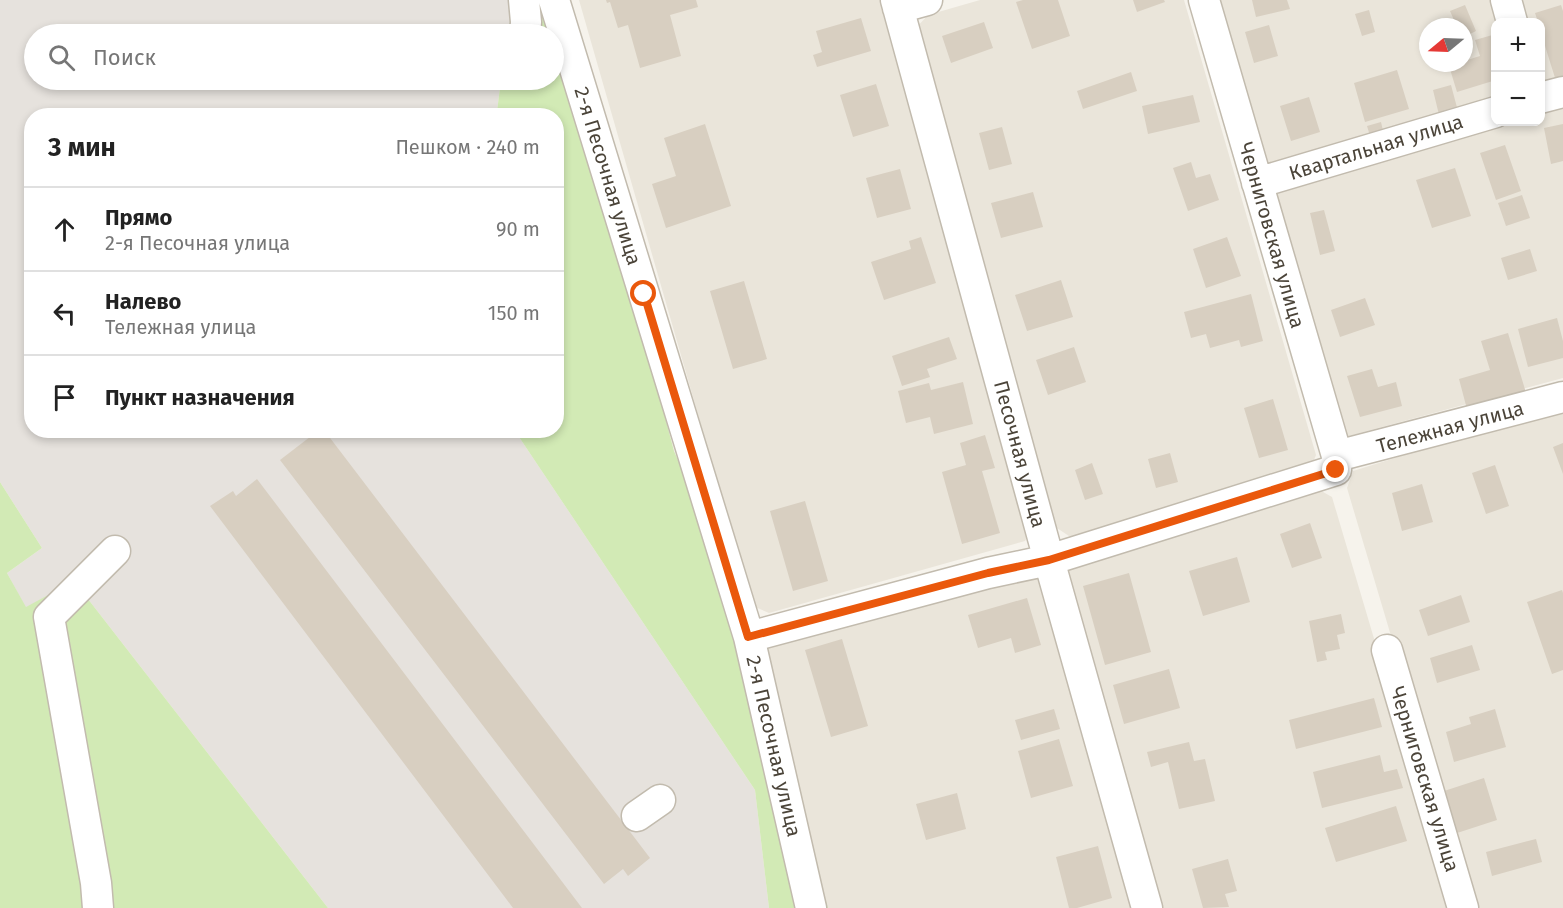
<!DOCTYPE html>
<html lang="ru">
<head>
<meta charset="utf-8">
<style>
	body { margin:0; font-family:"Fira Sans",sans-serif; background:#f2f2f2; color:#222 }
	.controls { position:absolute; right:18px; top:18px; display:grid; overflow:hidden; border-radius:12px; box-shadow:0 3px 9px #0003 }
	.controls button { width:54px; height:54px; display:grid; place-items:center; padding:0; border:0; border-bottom:2px solid #e0e0e0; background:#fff; color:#222; font:30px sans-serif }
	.compass { position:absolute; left:1419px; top:18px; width:54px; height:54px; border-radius:50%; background:#fff; box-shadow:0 3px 9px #0003; rotate:251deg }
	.stop { position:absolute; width:18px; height:18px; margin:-14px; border:4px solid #ea580c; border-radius:50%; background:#fff }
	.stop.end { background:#ea580c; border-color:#fff; box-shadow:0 2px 6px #0008 }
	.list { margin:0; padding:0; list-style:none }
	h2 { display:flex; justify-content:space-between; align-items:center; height:78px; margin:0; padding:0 24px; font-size:26px }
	h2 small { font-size:20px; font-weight:400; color:#767676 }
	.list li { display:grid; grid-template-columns:39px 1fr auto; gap:18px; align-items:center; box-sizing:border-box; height:84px; padding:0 24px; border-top:2px solid #e0e0e0 }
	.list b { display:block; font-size:22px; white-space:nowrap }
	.list p { margin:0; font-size:20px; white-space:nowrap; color:#767676 }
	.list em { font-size:20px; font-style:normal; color:#767676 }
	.icon { flex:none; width:33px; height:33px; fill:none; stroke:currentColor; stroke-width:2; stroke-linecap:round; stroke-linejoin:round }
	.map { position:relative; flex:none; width:1563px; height:908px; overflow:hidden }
	.search { position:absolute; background:#fff; box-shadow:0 3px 9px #0003; left:24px; top:24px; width:540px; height:66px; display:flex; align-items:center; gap:15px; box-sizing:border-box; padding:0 21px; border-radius:33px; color:#767676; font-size:22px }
	.panel { position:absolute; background:#fff; box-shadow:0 3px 9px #0003; left:24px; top:108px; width:540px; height:330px; border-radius:24px }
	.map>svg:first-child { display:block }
</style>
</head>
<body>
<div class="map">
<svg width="1563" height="908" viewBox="0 0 1563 908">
	<rect width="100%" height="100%" fill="#f6f3ec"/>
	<path fill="#eae5da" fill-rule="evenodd" d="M 579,0 L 882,0 L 1032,528 L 1025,541 L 769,613 L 753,606 Z
		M 980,0 L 1184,0 L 1316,455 L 1309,472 L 1072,538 L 1051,524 L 915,29 L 928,15 Z
		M 1215,0 L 1499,0 L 1505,22 L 1496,22 L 1495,106 L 1281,166 L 1262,163 ZM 1428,27 L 1464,27 L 1464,63 L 1428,63 Z
		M 1521,0 L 1563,0 L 1563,86 L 1545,85 L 1541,69 L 1540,22 L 1527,22 Z
		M 1563,105 L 1563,378 L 1345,437 L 1273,198 L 1281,187 L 1506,122 L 1540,122 L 1541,111 Z
		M 1563,406 L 1563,908 L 1472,908 L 1347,488 L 1353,471 Z
		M 1316,488 L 1332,497 L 1454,908 L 1163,908 L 1065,572 L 1072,562 Z
		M 1036,567 L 1136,908 L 828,908 L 789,779 L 766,644 Z"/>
	<path fill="#e6e2dd" d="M 0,0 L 509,0 L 512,9 L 508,34 L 34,34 L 34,80 L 501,80 L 497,111 L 498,115 L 32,116 L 32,430 L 515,431 L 755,790 L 769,908 L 328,908 L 74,581 L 26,608 L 7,573 L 42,548 L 0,482 Z"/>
	<path fill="#d2eab5" d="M 509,0 L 546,0 L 627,274 L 674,451 L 698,507 L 789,779 L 828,908 L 769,908 L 755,790 L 515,431 L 556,430 L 556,116 L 498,115 L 497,111 L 501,80 L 554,80 L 554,34 L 508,34 L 512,9 Z
		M 0,482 L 42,548 L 7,573 L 26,607 L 74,581 L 328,908 L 0,908 Z"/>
	<path fill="#d8cfc1" d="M 606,0 L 696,0 L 698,7 L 670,15 L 681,56 L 640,68 L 628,25 L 618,28 L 610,2 L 607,3 Z
		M 1023,0 L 1058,0 L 1070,36 L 1032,49 L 1016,2 Z
		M 1133,0 L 1164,0 L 1165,2 L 1137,12 Z
		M 1252,0 L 1287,0 L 1290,9 L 1256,17 Z
		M 1465,5 L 1476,31 L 1464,37 L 1464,27 L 1457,27 L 1450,11 Z
		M 1561,5 L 1563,11 L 1563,78 L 1556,81 L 1540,30 L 1540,22 L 1538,22 L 1535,13 Z
		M 1369,10 L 1375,32 L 1362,36 L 1355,14 Z
		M 861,18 L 871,51 L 817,67 L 813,55 L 822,52 L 816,31 Z
		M 984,22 L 993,48 L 951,63 L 942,36 Z
		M 1269,25 L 1278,56 L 1254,63 L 1245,32 Z
		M 1496,34 L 1496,80 L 1457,92 L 1449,66 L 1464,63 L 1464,61 L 1480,56 L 1475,40 Z
		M 1397,70 L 1409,109 L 1365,122 L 1354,83 Z
		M 1131,72 L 1137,91 L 1083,109 L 1077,91 Z
		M 876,84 L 889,126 L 853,137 L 840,95 Z
		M 1451,85 L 1459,115 L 1440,119 L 1433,90 Z
		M 1193,95 L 1200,122 L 1148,134 L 1142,106 Z
		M 1309,97 L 1320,132 L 1291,141 L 1280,106 Z
		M 1381,122 L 1384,135 L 1371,139 L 1367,126 Z
		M 705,124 L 731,206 L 666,228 L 652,184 L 676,176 L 664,138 Z
		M 1563,124 L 1563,161 L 1551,164 L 1544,128 Z
		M 1002,127 L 1012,164 L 989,170 L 979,133 Z
		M 1505,145 L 1521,191 L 1496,200 L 1480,153 Z
		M 1191,162 L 1196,178 L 1210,174 L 1219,200 L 1188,211 L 1173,168 Z
		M 1455,168 L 1471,216 L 1432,228 L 1416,180 Z
		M 900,169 L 911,209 L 877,218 L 866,178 Z
		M 1033,192 L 1043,227 L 1001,238 L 991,203 Z
		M 1522,195 L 1530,218 L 1506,226 L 1498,203 Z
		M 1324,210 L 1335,251 L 1320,255 L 1310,213 Z
		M 921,237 L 936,283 L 884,300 L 871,262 L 911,249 L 909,241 Z
		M 1227,237 L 1241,276 L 1206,288 L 1193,249 Z
		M 1530,249 L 1537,271 L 1508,280 L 1501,258 Z
		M 1061,280 L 1073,317 L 1027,331 L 1015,295 Z
		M 744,281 L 767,359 L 733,369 L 710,291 Z
		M 1251,294 L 1263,341 L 1241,347 L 1239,340 L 1210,348 L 1206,334 L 1191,338 L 1184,312 Z
		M 1365,298 L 1375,325 L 1340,337 L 1331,310 Z
		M 1557,318 L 1563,341 L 1563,358 L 1528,367 L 1518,329 Z
		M 1508,333 L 1527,396 L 1468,413 L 1459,379 L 1490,370 L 1481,341 Z
		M 949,337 L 957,359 L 927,369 L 930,377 L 902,386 L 892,356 Z
		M 1074,347 L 1086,382 L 1048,395 L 1036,360 Z
		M 1372,369 L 1378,387 L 1396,382 L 1402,406 L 1360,417 L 1347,376 Z
		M 963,382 L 973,424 L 934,434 L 930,417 L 906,423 L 898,391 L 929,383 L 931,390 Z
		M 1273,399 L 1288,450 L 1259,458 L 1244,408 Z
		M 319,430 L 324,430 L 650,858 L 628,876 L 623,869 L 604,884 L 280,460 Z
		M 985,435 L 995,468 L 982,471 L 1000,533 L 962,544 L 942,472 L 966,465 L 960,443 Z
		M 1563,443 L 1563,474 L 1553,447 Z
		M 1170,453 L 1178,482 L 1156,488 L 1148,459 Z
		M 1092,463 L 1103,494 L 1085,500 L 1075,470 Z
		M 1495,465 L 1509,506 L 1486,514 L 1472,473 Z
		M 257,479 L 582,908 L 513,908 L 210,506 L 233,491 L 236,496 Z
		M 1422,484 L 1433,522 L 1402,531 L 1392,493 Z
		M 805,501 L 828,581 L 793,591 L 770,511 Z
		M 1310,523 L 1322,558 L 1292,568 L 1280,534 Z
		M 1237,557 L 1250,602 L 1203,616 L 1189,571 Z
		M 1129,573 L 1151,652 L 1105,665 L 1083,586 Z
		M 1562,590 L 1563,593 L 1563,670 L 1552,674 L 1527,602 Z
		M 1461,595 L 1470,622 L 1428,636 L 1419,610 Z
		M 1027,598 L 1041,645 L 1015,653 L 1011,638 L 978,648 L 968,615 Z
		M 1341,614 L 1345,633 L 1337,635 L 1340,649 L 1325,652 L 1327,660 L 1317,662 L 1309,621 Z
		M 842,639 L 868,726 L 831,737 L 805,650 Z
		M 1472,645 L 1480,670 L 1437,683 L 1430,658 Z
		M 1169,669 L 1180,708 L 1124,724 L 1113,685 Z
		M 1374,698 L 1382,727 L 1296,749 L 1289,720 Z
		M 1054,709 L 1060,729 L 1021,740 L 1015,720 Z
		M 1495,709 L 1506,747 L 1454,762 L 1446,732 L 1471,724 L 1469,717 Z
		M 1059,739 L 1073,786 L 1031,798 L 1018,751 Z
		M 1189,742 L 1194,761 L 1205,759 L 1215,801 L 1179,809 L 1168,762 L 1151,767 L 1147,752 Z
		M 1380,755 L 1384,772 L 1397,769 L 1403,788 L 1322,808 L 1313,772 Z
		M 1484,778 L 1497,820 L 1454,834 L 1441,792 Z
		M 957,793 L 966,829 L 926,840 L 916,804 Z
		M 1396,806 L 1407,841 L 1336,862 L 1325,828 Z
		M 1536,839 L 1542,862 L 1492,876 L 1486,852 Z
		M 1098,846 L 1112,898 L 1077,908 L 1069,908 L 1056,857 Z
		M 1228,859 L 1237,891 L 1225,894 L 1229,907 L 1203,908 L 1192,869 Z"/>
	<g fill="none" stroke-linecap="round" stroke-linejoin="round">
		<g stroke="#c2bbae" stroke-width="33">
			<path id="minor" d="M 524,0 L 526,22 L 525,34
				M 554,0 L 749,637 L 811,908
				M 896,0 L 1049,560 L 1147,908
				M 1506,0 L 1512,22
				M 898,8 L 927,0
				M 1540,98 L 1563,92
				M 1257,183 L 1496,112
				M 1337,456 L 1563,397
				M 749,637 L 988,573 L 1049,560 L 1336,470 L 1337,456 L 1204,0
				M 1387,650 L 1463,908
				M 637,816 L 660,800
				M 98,908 L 96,883 L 49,617 L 115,551"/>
		</g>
		<use href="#minor" stroke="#fff" stroke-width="30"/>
	</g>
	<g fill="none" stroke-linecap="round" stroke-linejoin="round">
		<path stroke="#ea580c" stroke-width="8" d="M 644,294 L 748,637 L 988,573 L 1049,560 L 1336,470"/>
	</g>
	<g text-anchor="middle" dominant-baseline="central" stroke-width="4.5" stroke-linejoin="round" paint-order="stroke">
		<g font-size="20" fill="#4b4439" stroke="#fff">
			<text transform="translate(1376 147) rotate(-17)">Квартальная улица</text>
			<text transform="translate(608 176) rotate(73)">2-я Песочная улица</text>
			<text transform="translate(1272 235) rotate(74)">Черниговская улица</text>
			<text transform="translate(1450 427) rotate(-15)">Тележная улица</text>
			<text transform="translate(1020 454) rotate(75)">Песочная улица</text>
			<text transform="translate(774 746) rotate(77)">2-я Песочная улица</text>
			<text transform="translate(1425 779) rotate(73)">Черниговская улица</text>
		</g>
	</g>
</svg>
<div class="controls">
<button>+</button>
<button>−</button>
</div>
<svg class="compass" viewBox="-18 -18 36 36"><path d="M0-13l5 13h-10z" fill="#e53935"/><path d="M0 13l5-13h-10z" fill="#767676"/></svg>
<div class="stop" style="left:644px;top:294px"></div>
<div class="stop end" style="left:1336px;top:470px"></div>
<div class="search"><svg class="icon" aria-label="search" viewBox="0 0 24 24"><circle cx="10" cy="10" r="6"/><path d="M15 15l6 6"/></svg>Поиск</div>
<section class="panel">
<h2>3 мин<small>Пешком · 240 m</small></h2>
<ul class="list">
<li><svg class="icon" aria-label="ahead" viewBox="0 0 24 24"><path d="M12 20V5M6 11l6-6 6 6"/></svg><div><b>Прямо</b><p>2-я Песочная улица</p></div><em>90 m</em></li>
<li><svg class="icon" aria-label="left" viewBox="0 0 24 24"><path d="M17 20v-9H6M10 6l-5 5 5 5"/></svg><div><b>Налево</b><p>Тележная улица</p></div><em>150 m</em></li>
<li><svg class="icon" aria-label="arrive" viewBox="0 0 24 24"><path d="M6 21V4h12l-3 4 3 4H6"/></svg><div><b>Пункт назначения</b></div></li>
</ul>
</section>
</div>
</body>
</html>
